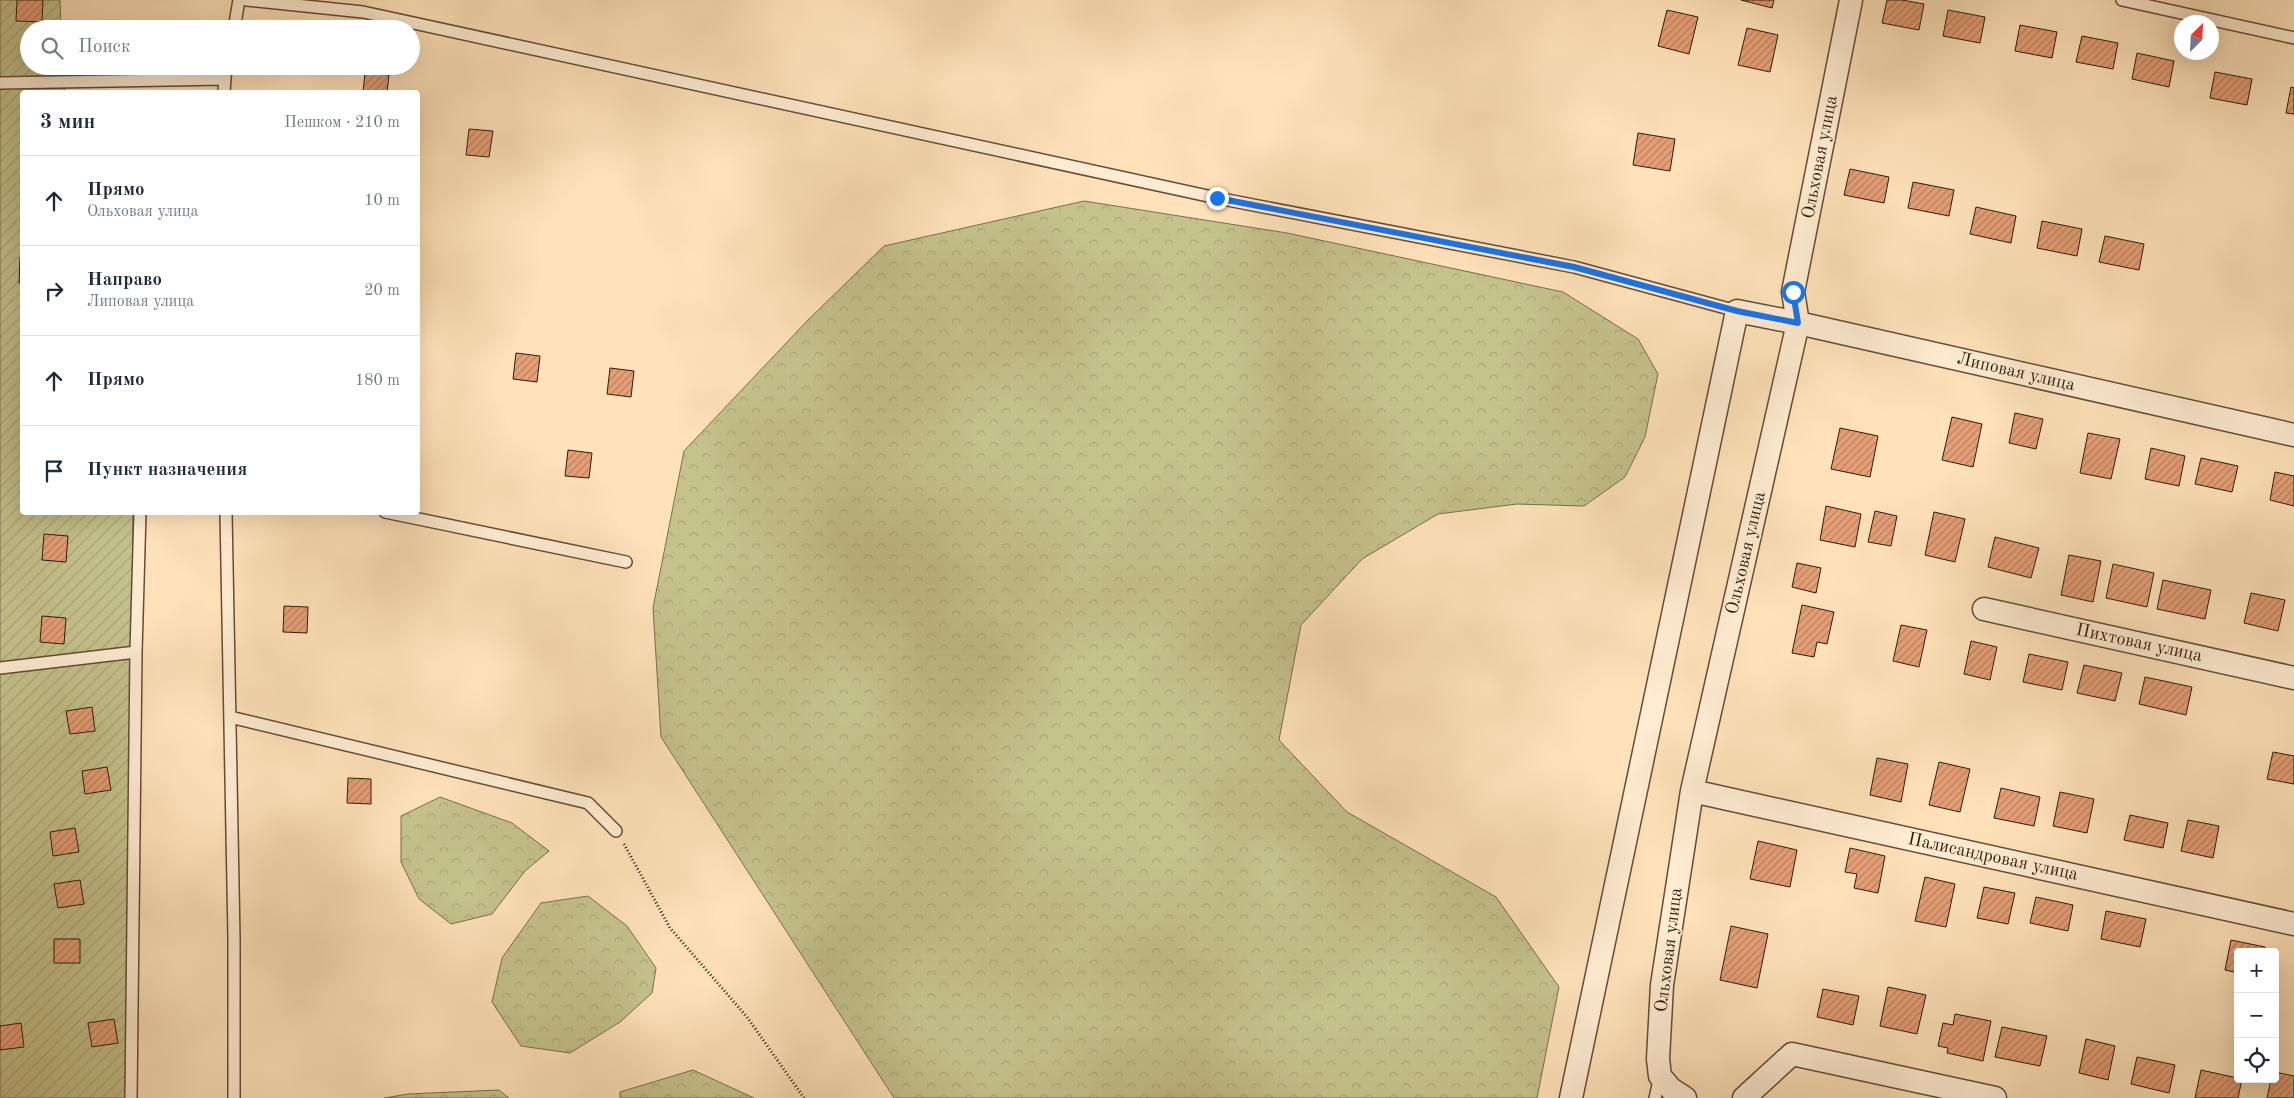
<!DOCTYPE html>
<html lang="ru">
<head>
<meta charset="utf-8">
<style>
	body { margin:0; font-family:"Old Standard TT",serif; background:#f6f6f7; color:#1f2937 }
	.controls { position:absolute; right:15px; bottom:15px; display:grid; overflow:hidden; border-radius:5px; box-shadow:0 5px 20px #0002 }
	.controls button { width:45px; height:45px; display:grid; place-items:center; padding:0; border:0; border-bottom:1px solid #e0e1e3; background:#fff; color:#1f2937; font:25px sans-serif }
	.compass { position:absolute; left:2174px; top:15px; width:45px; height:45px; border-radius:50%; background:#fff; box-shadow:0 5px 20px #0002; rotate:24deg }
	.stop { position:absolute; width:15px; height:15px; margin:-11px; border:4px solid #1a73e8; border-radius:50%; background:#fff }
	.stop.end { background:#1a73e8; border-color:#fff; box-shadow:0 1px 5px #0008 }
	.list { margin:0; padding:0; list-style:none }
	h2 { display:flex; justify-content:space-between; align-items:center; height:65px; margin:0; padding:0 20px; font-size:21px }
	h2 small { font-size:16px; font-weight:400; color:#747a83 }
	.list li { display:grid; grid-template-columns:32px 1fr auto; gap:15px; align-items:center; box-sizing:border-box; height:90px; padding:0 20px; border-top:1px solid #e0e1e3 }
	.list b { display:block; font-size:19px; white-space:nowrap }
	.list p { margin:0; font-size:16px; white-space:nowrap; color:#747a83 }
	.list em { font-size:16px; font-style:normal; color:#747a83 }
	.icon { flex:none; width:28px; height:28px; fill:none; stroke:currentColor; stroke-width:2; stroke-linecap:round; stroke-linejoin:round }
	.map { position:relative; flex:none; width:2294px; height:1098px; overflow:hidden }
	.search { position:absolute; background:#fff; box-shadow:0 5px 20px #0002; left:20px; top:20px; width:400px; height:55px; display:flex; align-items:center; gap:12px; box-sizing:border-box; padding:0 18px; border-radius:28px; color:#747a83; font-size:19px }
	.panel { position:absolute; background:#fff; box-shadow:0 5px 20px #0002; left:20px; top:90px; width:400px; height:425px; border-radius:5px }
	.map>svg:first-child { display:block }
</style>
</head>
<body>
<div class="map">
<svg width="2294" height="1098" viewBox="0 0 2294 1098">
	<defs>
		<pattern id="forest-crowns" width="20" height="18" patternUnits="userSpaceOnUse" patternTransform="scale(1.25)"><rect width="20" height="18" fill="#c5c28c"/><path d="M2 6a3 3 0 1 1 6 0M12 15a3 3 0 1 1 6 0" fill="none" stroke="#aaa677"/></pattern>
		<pattern id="garden-furrows" width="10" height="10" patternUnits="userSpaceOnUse" patternTransform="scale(1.25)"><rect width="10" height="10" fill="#c5c28c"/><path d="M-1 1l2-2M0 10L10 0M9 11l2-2" fill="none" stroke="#aaa677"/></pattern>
		<pattern id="building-hatch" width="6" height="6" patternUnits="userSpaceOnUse" patternTransform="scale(1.25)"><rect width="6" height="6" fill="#e69f76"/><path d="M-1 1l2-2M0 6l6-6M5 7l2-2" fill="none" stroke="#bb815f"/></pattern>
	</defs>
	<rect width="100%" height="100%" fill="#ffe2ba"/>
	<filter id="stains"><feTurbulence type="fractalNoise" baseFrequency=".004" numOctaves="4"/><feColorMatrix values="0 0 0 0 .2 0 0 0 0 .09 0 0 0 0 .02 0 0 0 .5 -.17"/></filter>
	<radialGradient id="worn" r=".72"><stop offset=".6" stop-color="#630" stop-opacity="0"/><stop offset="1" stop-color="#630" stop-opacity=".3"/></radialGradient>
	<path fill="url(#forest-crowns)" stroke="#7a6e4c" d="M 1084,201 L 1287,233 L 1563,292 L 1638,339 L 1658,374 L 1645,437 L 1625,477 L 1584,506 L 1517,504 L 1438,514 L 1362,559 L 1301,625 L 1279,740 L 1347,812 L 1496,897 L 1559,987 L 1537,1098 L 894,1098 L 661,737 L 653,608 L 684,451 L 808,320 L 884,246 Z
		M 440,797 L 512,823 L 549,851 L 525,871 L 492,914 L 451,924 L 419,899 L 401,862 L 401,816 Z
		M 588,896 L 627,926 L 656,968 L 652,993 L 620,1022 L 570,1053 L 521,1046 L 492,1002 L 502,958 L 541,903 Z
		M 693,1070 L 754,1098 L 620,1098 L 620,1092 Z
		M 499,1090 L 509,1098 L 384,1098 L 408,1094 Z"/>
	<path fill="url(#garden-furrows)" stroke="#7a6e4c" d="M 0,0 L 60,0 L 61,29 L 29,29 L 29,66 L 63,66 L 65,92 L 22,92 L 22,512 L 133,513 L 127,1098 L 0,1098 Z"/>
	<path fill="url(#building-hatch)" stroke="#301a0b" d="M 17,0 L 43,0 L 42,22 L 16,21 Z
		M 1741,0 L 1774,0 L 1772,8 Z
		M 1887,0 L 1902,0 L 1924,4 L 1919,30 L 1882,23 Z
		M 1667,10 L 1698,17 L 1689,54 L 1658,46 Z
		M 1948,10 L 1985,17 L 1980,43 L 1943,36 Z
		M 2020,25 L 2057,32 L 2052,58 L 2015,51 Z
		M 1747,28 L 1778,35 L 1770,72 L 1738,65 Z
		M 2082,36 L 2118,43 L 2113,69 L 2076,62 Z
		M 2137,53 L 2174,61 L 2169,87 L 2132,79 Z
		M 2215,72 L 2252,79 L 2247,105 L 2210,98 Z
		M 365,73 L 389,75 L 387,92 L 363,92 Z
		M 2291,87 L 2294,88 L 2294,114 L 2286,113 Z
		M 469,129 L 493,131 L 489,157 L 466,155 Z
		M 1638,133 L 1675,139 L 1670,171 L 1633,165 Z
		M 1850,169 L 1889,177 L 1884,203 L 1844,195 Z
		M 1913,182 L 1954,190 L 1949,216 L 1908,208 Z
		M 1976,207 L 2016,216 L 2011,243 L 1970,234 Z
		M 2042,221 L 2082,229 L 2077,256 L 2037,248 Z
		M 2105,236 L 2144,244 L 2139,270 L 2099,262 Z
		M 20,257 L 22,258 L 22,284 L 19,283 Z
		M 516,353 L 540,356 L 537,382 L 513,379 Z
		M 610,368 L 634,371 L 631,397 L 607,394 Z
		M 2015,413 L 2043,419 L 2036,449 L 2009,443 Z
		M 1952,417 L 1982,424 L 1973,467 L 1942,460 Z
		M 1840,428 L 1878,436 L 1870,477 L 1831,469 Z
		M 2088,433 L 2120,439 L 2111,479 L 2080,473 Z
		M 2151,448 L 2185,456 L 2179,486 L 2145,479 Z
		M 568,450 L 592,453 L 589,478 L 565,476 Z
		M 2201,458 L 2238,466 L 2232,492 L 2195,484 Z
		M 2275,472 L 2294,476 L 2294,506 L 2270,500 Z
		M 1826,506 L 1861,514 L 1855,547 L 1820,540 Z
		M 1875,511 L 1897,516 L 1891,546 L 1868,542 Z
		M 1934,512 L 1965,519 L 1955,562 L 1925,555 Z
		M 44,534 L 68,536 L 66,562 L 42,560 Z
		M 1995,537 L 2039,548 L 2031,578 L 1988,567 Z
		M 2069,555 L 2101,561 L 2093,602 L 2061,595 Z
		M 1797,563 L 1821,568 L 1816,593 L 1792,587 Z
		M 2113,564 L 2154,573 L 2147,607 L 2106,598 Z
		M 2163,580 L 2211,590 L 2205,619 L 2157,609 Z
		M 2251,593 L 2285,600 L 2278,631 L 2244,623 Z
		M 1802,605 L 1834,612 L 1827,644 L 1817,642 L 1814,657 L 1792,653 Z
		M 284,606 L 308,607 L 307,633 L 283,632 Z
		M 42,616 L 66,618 L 64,644 L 40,642 Z
		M 1901,625 L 1927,630 L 1919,667 L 1893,661 Z
		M 1971,641 L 1997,647 L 1990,680 L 1964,674 Z
		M 2029,654 L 2068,662 L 2062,690 L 2023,682 Z
		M 2084,665 L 2122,673 L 2115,701 L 2077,693 Z
		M 2145,677 L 2192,687 L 2186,715 L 2139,704 Z
		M 92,707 L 95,731 L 70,734 L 66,711 Z
		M 2273,752 L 2294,756 L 2294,784 L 2267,779 Z
		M 1877,758 L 1908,764 L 1901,802 L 1870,795 Z
		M 1939,762 L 1970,769 L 1960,812 L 1929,805 Z
		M 107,767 L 111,790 L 85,794 L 82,771 Z
		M 348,778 L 371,779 L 371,804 L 347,803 Z
		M 2001,788 L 2040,797 L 2034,826 L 1994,818 Z
		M 2060,792 L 2094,799 L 2087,833 L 2053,826 Z
		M 2130,815 L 2168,823 L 2163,848 L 2124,840 Z
		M 2188,820 L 2219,826 L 2213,858 L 2181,851 Z
		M 75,828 L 79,852 L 53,856 L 50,832 Z
		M 1758,841 L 1797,850 L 1790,887 L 1750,879 Z
		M 1850,848 L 1885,856 L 1878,893 L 1854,888 L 1857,874 L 1845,872 Z
		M 1925,877 L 1955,884 L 1946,927 L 1915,921 Z
		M 80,880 L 84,904 L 58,908 L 54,884 Z
		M 1984,887 L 2015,893 L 2008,924 L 1977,918 Z
		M 2036,897 L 2073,905 L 2068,931 L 2030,923 Z
		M 2106,911 L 2146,919 L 2140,947 L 2101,939 Z
		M 1731,926 L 1768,934 L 1757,988 L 1720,980 Z
		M 54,939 L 80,939 L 80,963 L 54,963 Z
		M 2231,940 L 2265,947 L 2264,952 L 2238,952 L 2238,973 L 2225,970 Z
		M 1888,987 L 1926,995 L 1917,1034 L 1880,1026 Z
		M 1823,989 L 1859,996 L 1853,1025 L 1817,1017 Z
		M 1955,1014 L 1991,1021 L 1983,1061 L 1947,1053 L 1948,1048 L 1938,1046 L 1943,1023 L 1953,1025 Z
		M 114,1019 L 118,1043 L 92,1047 L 88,1023 Z
		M 21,1023 L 24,1047 L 0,1050 L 0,1026 Z
		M 2002,1027 L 2047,1036 L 2040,1066 L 1995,1057 Z
		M 2086,1039 L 2115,1046 L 2108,1080 L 2079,1073 Z
		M 2137,1057 L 2175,1065 L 2169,1093 L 2131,1084 Z
		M 2201,1070 L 2242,1079 L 2238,1098 L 2195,1098 Z
		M 2275,1072 L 2294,1076 L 2294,1098 L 2267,1098 L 2271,1079 L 2275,1079 Z"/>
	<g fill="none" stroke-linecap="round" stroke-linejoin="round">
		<g stroke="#644c37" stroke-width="14">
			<path id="lane" d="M 247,0 L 363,12 L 1217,198 L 1574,267 L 1737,311
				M 2122,0 L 2294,38
				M 234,29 L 239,0
				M 0,83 L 224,79
				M 224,92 L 226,66
				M 226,512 L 234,938 L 234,1098
				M 385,512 L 626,562
				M 0,668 L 136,652 L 140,512
				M 230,717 L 588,803 L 616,831
				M 131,1098 L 136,652
				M 1655,1098 L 1660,1076"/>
		</g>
		<g stroke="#644c37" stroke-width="25">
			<path id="street" d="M 1984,609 L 2294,678
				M 1692,791 L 2294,924
				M 1571,1098 L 1737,311 L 1798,323 L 2294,435
				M 1685,1098 L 1671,1089 L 1660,1076 L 1658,1059 L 1662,985 L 1692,791 L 1798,323 L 1793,292 L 1851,0
				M 1744,1098 L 1792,1054 L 1995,1098"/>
		</g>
		<path stroke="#301a0b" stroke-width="3" stroke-dasharray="1 2.5" stroke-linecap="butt" d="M 624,844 L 670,928 L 747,1017 L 804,1098"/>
		<use href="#lane" stroke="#ffecd2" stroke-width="11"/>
		<use href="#street" stroke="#ffecd2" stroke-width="22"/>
	</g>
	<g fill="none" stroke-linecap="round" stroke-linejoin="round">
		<path stroke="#1a73e8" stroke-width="6" d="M 1217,198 L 1574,267 L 1737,311 L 1798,323 L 1793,292"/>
	</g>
	<g text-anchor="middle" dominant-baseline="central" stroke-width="4" stroke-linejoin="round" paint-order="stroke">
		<g font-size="18" fill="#301a0b" stroke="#ffecd2">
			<text transform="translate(1820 157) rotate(-79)">Ольховая улица</text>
			<text transform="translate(2016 372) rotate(13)">Липовая улица</text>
			<text transform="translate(1746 553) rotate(-77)">Ольховая улица</text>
			<text transform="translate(2139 643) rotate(12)">Пихтовая улица</text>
			<text transform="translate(1993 857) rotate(12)">Палисандровая улица</text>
			<text transform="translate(1669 950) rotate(-83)">Ольховая улица</text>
		</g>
	</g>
	<rect width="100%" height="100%" filter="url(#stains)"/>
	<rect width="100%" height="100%" fill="url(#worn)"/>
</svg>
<div class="controls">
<button>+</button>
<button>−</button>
<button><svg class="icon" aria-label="locate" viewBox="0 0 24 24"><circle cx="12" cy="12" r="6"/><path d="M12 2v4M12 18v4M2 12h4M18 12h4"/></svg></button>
</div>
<svg class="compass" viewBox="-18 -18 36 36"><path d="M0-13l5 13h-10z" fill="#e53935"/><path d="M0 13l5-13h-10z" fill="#747a83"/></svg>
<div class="stop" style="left:1793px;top:292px"></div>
<div class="stop end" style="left:1217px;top:198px"></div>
<div class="search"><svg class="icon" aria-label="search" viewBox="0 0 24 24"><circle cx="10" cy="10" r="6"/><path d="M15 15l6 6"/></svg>Поиск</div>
<section class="panel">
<h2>3 мин<small>Пешком · 210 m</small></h2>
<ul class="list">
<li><svg class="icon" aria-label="ahead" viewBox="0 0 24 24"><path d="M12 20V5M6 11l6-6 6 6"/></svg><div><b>Прямо</b><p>Ольховая улица</p></div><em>10 m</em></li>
<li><svg class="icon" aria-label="right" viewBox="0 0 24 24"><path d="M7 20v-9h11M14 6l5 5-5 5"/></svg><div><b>Направо</b><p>Липовая улица</p></div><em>20 m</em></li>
<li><svg class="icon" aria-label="ahead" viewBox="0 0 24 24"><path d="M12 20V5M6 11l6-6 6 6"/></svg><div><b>Прямо</b></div><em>180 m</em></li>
<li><svg class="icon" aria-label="arrive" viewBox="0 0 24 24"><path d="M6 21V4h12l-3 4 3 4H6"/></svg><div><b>Пункт назначения</b></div></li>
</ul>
</section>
</div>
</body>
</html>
